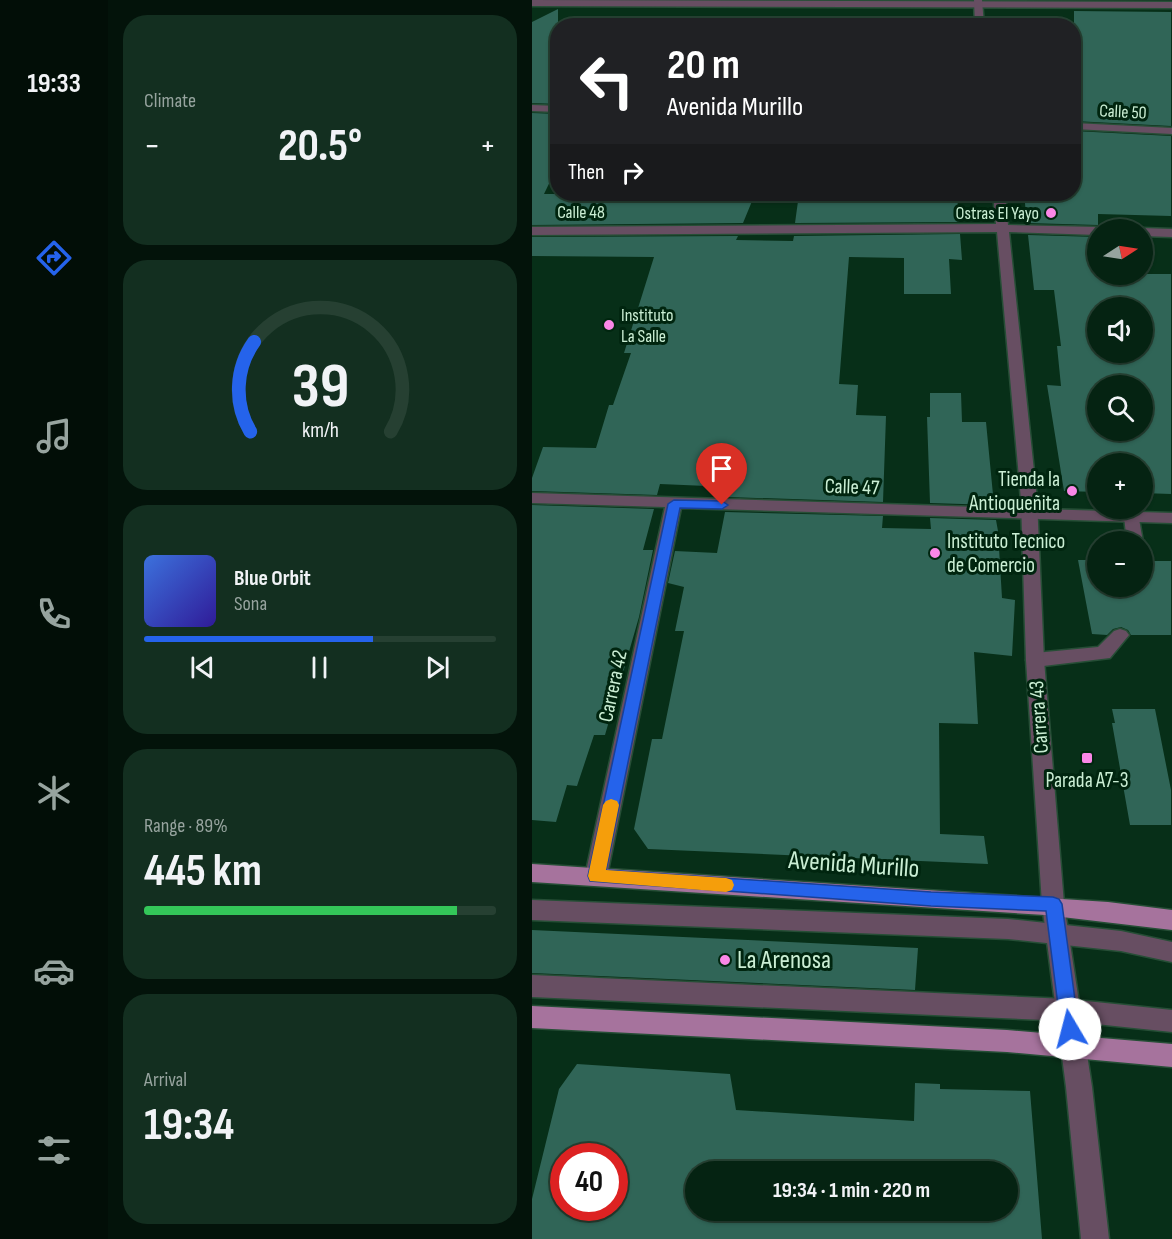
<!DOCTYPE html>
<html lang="en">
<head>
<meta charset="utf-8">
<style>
  body { margin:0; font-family:"Sofia Sans Condensed",sans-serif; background:#132f20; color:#f1f3f6; height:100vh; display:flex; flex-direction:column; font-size:22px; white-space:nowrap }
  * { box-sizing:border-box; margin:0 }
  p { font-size:20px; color:#97a49f }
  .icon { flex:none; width:33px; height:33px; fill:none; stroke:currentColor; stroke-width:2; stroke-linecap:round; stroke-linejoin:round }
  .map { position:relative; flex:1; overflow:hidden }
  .side { display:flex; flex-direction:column; gap:15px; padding:15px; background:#03130a; width:424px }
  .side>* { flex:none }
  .guide { position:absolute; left:18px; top:18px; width:531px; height:183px; border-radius:24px; box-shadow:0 2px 4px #0004,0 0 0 2px #264032; background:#202124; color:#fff; overflow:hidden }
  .needle { width:39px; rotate:78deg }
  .tools { position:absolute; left:555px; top:219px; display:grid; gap:12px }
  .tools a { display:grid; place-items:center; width:66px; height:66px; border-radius:50%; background:#052312; box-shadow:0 2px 4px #0004,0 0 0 2px #264032; font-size:30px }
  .speed { position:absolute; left:18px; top:1143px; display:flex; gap:12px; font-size:30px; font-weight:700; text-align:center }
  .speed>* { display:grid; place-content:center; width:78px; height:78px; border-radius:50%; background:#052312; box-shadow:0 2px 4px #0004,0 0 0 2px #264032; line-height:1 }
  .speed .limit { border:9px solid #d22; background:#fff; color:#111 }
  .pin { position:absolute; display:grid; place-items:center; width:51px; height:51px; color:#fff; margin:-62px -26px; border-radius:50% 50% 50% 0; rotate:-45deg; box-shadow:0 0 6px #0007 }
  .pin .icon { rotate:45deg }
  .me { position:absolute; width:66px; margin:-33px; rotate:352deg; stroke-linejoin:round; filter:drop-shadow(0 0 4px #0008) }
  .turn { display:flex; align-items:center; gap:21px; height:126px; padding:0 18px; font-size:27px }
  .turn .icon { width:78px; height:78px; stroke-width:2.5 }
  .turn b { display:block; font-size:42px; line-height:51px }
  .then { display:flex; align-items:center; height:57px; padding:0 18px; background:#0003; gap:12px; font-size:22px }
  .big { font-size:45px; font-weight:700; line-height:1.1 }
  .side .card { flex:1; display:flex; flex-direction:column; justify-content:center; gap:9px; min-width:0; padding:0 21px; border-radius:24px; background:#132f20 }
  .side .dial { align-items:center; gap:0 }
  .dial svg { height:156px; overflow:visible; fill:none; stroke:#264032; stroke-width:7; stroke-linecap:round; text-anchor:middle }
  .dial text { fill:#f1f3f6; stroke:none }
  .song { display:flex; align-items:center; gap:18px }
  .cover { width:72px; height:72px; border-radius:9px; background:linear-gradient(135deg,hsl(220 70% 55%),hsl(250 70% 35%)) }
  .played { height:6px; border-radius:3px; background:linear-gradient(90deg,#2563eb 65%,#264032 65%) }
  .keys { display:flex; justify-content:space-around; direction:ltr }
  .heat { display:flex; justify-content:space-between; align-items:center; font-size:33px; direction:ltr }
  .charge { height:9px; border-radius:4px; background:linear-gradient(90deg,#34c759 89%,#264032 0) }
  .trip { position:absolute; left:153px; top:1161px; width:333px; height:60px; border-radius:30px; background:#052312; box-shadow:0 2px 4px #0004,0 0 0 2px #264032; font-weight:700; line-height:60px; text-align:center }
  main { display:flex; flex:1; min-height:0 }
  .menu { display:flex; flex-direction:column; width:108px; justify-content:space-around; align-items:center; background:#020e07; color:#97a49f }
  .menu .icon { width:42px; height:42px }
  .menu .selected { color:#2563eb }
  .menu b { font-size:27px; color:#f1f3f6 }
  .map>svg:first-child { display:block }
  .building { fill:#306557; fill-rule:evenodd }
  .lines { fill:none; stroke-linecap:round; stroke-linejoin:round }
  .service-casing { stroke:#264e36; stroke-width:3 }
  .minor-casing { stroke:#264e36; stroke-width:3 }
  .tertiary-casing { stroke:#264e36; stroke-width:3 }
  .primary-casing { stroke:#264e36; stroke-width:3 }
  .service { fill:#674e62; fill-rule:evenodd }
  .minor { fill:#674e62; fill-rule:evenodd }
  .tertiary { fill:#674e62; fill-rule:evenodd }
  .primary { fill:#a6739d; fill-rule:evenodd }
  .route { fill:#2563eb; stroke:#184099; stroke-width:1.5 }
  .slow { fill:#f59e0b }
  .poi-dot { fill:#fa87e7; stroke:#00250f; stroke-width:2 }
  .labels { text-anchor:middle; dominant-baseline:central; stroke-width:6; stroke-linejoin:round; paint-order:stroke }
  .far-street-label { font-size:18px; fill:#caeed4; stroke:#00250f }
  .far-poi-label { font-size:18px; fill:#caeed4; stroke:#00250f; text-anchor:end }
  .poi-label { font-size:21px; fill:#caeed4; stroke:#00250f; text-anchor:end }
  .street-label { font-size:21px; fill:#caeed4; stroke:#00250f }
  .near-street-label { font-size:26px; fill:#caeed4; stroke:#00250f }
  .near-poi-label { font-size:26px; fill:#caeed4; stroke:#00250f; text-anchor:start }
</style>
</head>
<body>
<main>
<nav class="menu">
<b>19:33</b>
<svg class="icon selected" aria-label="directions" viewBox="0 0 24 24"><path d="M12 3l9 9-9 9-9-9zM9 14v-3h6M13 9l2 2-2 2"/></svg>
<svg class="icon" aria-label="music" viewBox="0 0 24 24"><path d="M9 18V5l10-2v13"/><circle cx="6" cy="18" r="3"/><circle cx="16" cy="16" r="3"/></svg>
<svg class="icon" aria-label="phone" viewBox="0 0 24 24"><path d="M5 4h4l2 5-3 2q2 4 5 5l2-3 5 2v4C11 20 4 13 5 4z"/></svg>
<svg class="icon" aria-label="climate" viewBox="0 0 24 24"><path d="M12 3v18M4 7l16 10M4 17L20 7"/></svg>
<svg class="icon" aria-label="car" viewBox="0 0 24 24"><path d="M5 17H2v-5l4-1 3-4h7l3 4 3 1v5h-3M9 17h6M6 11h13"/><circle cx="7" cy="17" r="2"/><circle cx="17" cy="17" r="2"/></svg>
<svg class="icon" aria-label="filters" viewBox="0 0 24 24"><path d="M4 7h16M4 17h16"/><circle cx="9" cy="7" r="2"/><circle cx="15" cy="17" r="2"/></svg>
</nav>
<section class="side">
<div class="card"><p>Climate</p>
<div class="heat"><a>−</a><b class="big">20.5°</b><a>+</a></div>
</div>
<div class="card dial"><svg viewBox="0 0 100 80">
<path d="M14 69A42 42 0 1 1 86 69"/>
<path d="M14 69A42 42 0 0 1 16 23" stroke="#2563eb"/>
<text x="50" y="56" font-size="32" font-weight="700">39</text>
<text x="50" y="72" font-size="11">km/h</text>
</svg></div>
<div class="card">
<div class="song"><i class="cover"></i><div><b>Blue Orbit</b><p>Sona</p></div></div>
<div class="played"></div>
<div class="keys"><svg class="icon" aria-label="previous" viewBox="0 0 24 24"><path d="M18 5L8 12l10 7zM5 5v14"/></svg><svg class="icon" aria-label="pause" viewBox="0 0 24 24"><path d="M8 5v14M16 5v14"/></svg><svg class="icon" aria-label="next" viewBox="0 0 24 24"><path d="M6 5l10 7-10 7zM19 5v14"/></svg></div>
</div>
<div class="card"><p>Range · 89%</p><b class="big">445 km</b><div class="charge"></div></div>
<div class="card"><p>Arrival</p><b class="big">19:34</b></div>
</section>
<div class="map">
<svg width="640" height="1239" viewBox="0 0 640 1239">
  <rect width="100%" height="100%" fill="#072f18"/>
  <path class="building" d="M26,9V104L0,103V22Z
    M542,11L639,12V126L542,121Z
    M0,113L26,114V141L16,149V155H26V165L12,194H223L211,223L0,225Z
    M542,131L639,136V216L566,214V225L495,223L492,194H542Z
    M267,194H425L427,222L263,223Z
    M428,234L430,260L417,259L419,294H372V258L317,257L307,384L326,385L324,415L354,416L351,502L196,497L198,487L128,484L125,495L0,491V478L11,447L64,448L77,405H81L99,353H92L122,257L0,256V237L206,236L204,240L261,241L262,236Z
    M496,235L566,237V274H639V494L610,493V464H566V492L532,491L515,385L529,386L525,346H529L522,290H502ZM566,308H610V352H566ZM566,386H610V430H566Z
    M398,393H429L430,422H454L462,505L398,503L395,417H398Z
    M0,505L122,509L111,550H121L107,617L73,735H62L45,786L35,785L24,822L0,820Z
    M193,512L351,516L350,528L399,529L398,518L464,520L466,531L470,598L483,600L480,656L442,652L446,724L407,723L408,834L452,836L456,864L116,849L102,829L120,739H130L152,631H143L152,587L136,583L143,551L185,553Z
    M546,560H566V586H610V561H639V635H599L596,630L589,627L581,629L575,635L560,634Z
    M580,709H623L639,790V825H598L580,723H583Z
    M0,930L386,948L383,990L0,973Z
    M45,1064L198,1074L204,1110L382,1121L383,1083L408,1084V1089L498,1091L510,1239H0V1199L27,1089ZM32,1156H82V1208H32ZM164,1172H476V1210H164Z"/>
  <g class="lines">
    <g class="service-casing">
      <path id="service" d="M26,143V153H18V149Z
        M600,512L606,513L611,542L610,543V542H595L592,517L594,513Z
        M588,629L594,631L597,635L578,658L503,667L496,665L494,660L496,655L503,653L566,647L582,631Z
        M0,900L476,919L589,931L640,942V962L589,951L476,939L0,920Z
        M0,975L535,999L640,1010V1032L535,1021L0,997Z"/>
    </g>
    <g class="minor-casing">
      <path id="minor" d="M0,0L640,2V8L0,6Z
        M0,493L640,513V523L149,508L75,876L72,882L64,885L56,882L53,876L133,507L0,503Z"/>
    </g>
    <g class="tertiary-casing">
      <path id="tertiary" d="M442,0H450L452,26H443Z
        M0,105L26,106V112L0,111Z
        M542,123L640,128V134L542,129Z
        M461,194H473L476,225L566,227L571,230H566V235L477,232L505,500L512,660L532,904L560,1087L577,1239H549L534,1087L510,904L494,660L489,500L465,232L0,235V227L464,224Z
        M610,228L640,229V237L610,236V230H606Z"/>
    </g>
    <g class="primary-casing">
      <path id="primary" d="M0,864L576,902L640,910V930L513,915L0,882Z
        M0,1006L475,1030L640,1044V1067L475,1052L0,1028Z"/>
    </g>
    <use href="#service" class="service"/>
    <use href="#minor" class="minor"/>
    <use href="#tertiary" class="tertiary"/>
    <use href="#primary" class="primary"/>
  </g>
  <path class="route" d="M142,500L190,501L196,505L190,509L148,508L74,870L399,892L521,897L527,899L530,904L547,1029L544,1035L538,1037L531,1035L529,1029L514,911L399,906L58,881L56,876L136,504Z"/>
  <path class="slow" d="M79,799L85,801L87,805L74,870L194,878L200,880L202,885L200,890L194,892L58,881L56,876L71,805L74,801Z"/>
  <g class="poi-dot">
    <circle cx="519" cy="213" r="6"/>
    <circle cx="77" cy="325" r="6"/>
    <circle cx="540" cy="491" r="6"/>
    <circle cx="403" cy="553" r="6"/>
    <rect x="549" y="752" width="12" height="12" rx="3"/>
    <circle cx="193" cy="960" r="6"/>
  </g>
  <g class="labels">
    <g class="far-street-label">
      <text transform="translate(591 112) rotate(3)">Calle 50</text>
      <text x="49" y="212">Calle 48</text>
    </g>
    <g class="far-poi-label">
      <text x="507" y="213">Ostras El Yayo</text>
      <text x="89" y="315" text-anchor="start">Instituto<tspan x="89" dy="21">La Salle</tspan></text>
    </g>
    <g class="poi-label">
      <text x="528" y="479">Tienda la<tspan x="528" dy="24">Antioqueñita</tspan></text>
      <text x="415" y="541" text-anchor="start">Instituto Tecnico<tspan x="415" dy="24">de Comercio</tspan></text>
      <text x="555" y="780" text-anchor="middle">Parada A7-3</text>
    </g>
    <g class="street-label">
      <text transform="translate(320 487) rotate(2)">Calle 47</text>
      <text transform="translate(81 686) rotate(-78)">Carrera 42</text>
      <text transform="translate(507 717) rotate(-94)">Carrera 43</text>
    </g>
    <g class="near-street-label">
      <text transform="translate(322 865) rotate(4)">Avenida Murillo</text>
    </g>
    <g class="near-poi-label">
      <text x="205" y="960">La Arenosa</text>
    </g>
  </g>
</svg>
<div class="tools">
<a><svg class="needle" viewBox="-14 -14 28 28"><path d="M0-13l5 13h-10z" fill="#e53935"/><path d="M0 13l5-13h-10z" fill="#97a49f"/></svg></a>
<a><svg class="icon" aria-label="sound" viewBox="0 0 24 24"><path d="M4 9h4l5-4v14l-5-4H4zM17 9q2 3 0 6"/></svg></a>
<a><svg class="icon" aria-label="search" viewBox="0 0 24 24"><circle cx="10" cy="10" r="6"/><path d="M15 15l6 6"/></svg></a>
<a>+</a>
<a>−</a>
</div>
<div class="speed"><div class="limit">40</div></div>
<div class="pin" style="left:190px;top:505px;background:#d93025"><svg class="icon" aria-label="arrive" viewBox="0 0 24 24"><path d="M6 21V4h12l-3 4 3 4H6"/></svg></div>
<svg class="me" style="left:538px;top:1029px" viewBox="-20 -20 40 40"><circle r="19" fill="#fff"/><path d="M0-13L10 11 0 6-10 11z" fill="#2563eb"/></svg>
<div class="trip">19:34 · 1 min · 220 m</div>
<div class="guide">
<div class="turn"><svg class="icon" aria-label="left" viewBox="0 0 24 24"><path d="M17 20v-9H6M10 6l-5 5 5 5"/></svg><div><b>20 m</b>Avenida Murillo</div></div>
<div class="then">Then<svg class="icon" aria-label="right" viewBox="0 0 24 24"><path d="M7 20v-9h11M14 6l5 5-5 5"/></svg></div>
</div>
</div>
</main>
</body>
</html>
